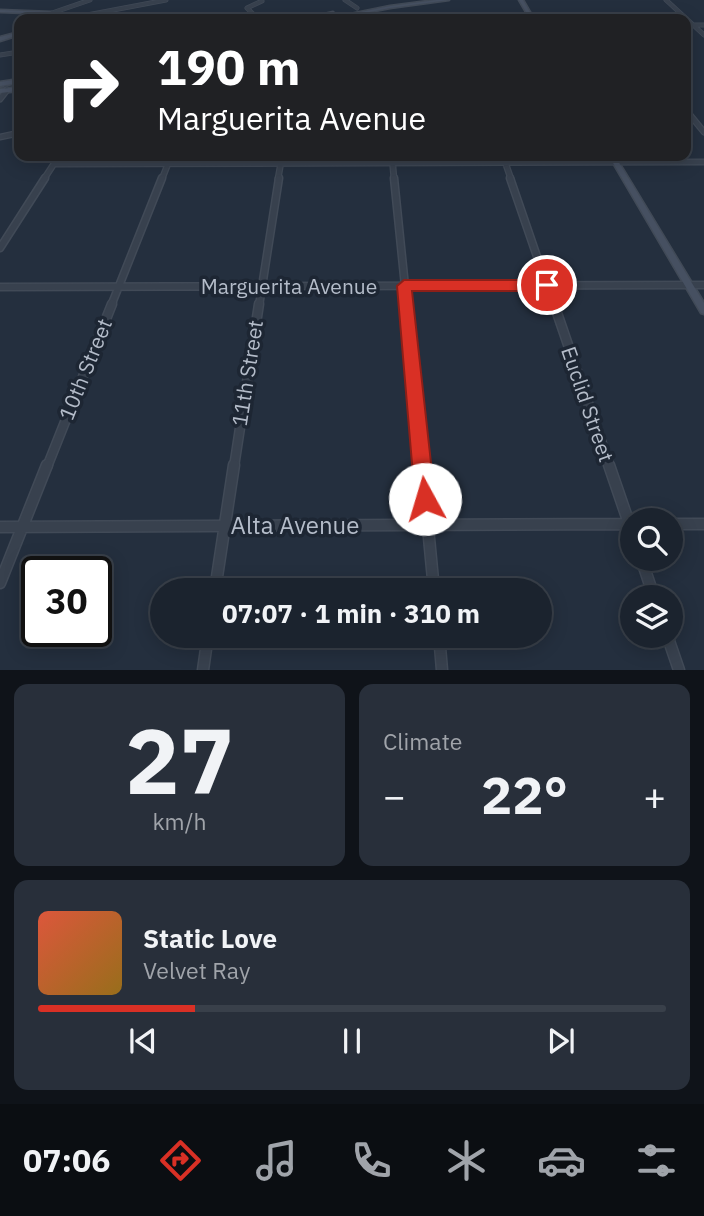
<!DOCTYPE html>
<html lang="en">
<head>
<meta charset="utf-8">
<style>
  body { margin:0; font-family:"IBM Plex Sans",sans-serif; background:#282f3a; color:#f1f3f6; height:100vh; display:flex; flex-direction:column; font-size:26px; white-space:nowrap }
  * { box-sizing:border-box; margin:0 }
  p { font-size:23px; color:#a0a4aa }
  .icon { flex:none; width:38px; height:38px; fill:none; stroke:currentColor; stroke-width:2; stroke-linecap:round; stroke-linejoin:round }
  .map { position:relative; height:670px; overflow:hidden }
  .side { display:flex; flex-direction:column; gap:14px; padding:14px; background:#0f1319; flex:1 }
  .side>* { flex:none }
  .banner { position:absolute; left:14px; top:14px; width:677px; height:147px; border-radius:14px; box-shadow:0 4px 18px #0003,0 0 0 2px #39404a; background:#202124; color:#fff; overflow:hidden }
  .buttons { position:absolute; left:620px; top:508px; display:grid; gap:14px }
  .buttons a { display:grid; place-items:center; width:63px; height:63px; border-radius:50%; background:#1b232e; box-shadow:0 4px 18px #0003,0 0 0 2px #39404a; font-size:35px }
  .speed { position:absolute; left:21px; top:556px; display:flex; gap:14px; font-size:35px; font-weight:700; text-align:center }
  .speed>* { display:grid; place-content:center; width:91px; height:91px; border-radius:50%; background:#1b232e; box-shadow:0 4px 18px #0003,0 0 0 2px #39404a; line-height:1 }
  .speed .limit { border:4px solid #111; border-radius:10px; background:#fff; color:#111 }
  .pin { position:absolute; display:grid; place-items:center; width:60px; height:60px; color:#fff; margin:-30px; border:4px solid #fff; border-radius:50%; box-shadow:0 2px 7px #0007 }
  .me { position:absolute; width:77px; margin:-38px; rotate:354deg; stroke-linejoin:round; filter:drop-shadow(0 0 5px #0008) }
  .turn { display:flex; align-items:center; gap:24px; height:147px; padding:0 28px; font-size:32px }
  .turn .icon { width:91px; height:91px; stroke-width:2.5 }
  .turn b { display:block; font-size:49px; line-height:60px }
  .big { font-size:52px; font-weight:800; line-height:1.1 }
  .side .tile { flex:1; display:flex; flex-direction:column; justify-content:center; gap:10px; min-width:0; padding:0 24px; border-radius:14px; background:#282f3a }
  .side .dial { align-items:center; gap:0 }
  .dial b { font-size:91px; line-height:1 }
  .song { display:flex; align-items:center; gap:21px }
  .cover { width:84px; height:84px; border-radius:10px; background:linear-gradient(135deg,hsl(10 70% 55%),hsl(40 70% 35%)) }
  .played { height:7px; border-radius:4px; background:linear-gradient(90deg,#d93025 25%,#39404a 25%) }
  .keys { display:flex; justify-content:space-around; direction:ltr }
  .heat { display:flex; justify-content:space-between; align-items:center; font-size:38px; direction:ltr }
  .side .tiles { flex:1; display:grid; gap:14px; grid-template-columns:1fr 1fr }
  .tile:last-child { grid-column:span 2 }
  .trip { position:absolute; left:150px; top:578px; width:402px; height:70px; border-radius:35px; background:#1b232e; box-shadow:0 4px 18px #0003,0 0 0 2px #39404a; font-weight:800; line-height:70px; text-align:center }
  .menu { display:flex; height:112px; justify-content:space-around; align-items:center; background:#0b0e12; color:#a0a4aa }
  .menu .icon { width:49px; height:49px }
  .menu .on { color:#d93025 }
  .menu b { font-size:32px; color:#f1f3f6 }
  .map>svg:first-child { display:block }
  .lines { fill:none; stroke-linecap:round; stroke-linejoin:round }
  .street-far4-casing { stroke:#414a57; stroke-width:5 }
  .street-far3-casing { stroke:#414a57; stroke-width:7 }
  .street-far2-casing { stroke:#414a57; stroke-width:9 }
  .street-far1-casing { stroke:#414a57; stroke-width:11 }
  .street-casing { stroke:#414a57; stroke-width:13 }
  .secondary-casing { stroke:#414a57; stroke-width:3 }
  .street-far4 { stroke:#38414e; stroke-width:3.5 }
  .street-far3 { stroke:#38414e; stroke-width:4.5 }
  .street-far2 { stroke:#38414e; stroke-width:6 }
  .street-far1 { stroke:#38414e; stroke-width:8 }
  .street { stroke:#38414e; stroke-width:10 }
  .secondary { fill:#465061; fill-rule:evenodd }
  .route { fill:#d93025; stroke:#8d1f18; stroke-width:2 }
  .labels { text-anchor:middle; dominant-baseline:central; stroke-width:7; stroke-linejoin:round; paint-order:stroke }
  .street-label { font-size:21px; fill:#b4bcc9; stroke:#1d2633 }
  .near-street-label { font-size:24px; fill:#b4bcc9; stroke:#1d2633 }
</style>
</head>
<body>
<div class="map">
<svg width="704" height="670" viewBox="0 0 704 670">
  <rect width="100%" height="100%" fill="#242f3e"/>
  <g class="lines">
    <g class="street-far4-casing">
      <path id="street-far4" d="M345,0L357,8
        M666,0L704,35
        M52,13L90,0
        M66,19L166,0
        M198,19L213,15
        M258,19L247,8L262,1
        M686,25H704
        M0,55L19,52"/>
    </g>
    <g class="street-far3-casing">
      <path id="street-far3" d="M0,99L7,90
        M686,110L704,132
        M0,137L19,133
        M392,156L394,179
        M503,156L511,179
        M54,164L704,162
        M44,179L59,156
        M162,179L171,156
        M278,179L282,156"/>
    </g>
    <g class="street-far2-casing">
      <path id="street-far2" d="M394,178L407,306
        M510,178L554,306
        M0,248L45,178
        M0,287L704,285
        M111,306L162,178
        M259,306L279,178"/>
    </g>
    <g class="street-far1-casing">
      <path id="street-far1" d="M406,304L422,467
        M554,304L610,467
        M47,467L112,304
        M234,467L259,304"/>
    </g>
    <g class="street-casing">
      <path id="street" d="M422,465L434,590
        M609,465L632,532
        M670,524H704
        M0,527L632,524
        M641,558L654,597
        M0,583L47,465
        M215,590L234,465
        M439,635L442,670
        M667,635L679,670
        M203,670L208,635"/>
    </g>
    <g class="secondary-casing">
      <path id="secondary" d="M436,0H449L390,8L334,19H326L390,6Z
        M519,0H523L534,19H530Z
        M0,10L52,12L67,19H62L51,14L0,12Z
        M333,12L335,14L310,19H303Z
        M19,32V35L0,41V37Z
        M19,79V83L0,86V82Z
        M19,87V91L0,93V89Z
        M609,156H615L704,303V314L701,313Z"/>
    </g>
    <use href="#street-far4" class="street-far4"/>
    <use href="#street-far3" class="street-far3"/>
    <use href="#street-far2" class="street-far2"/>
    <use href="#street-far1" class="street-far1"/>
    <use href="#street" class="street"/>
    <use href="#secondary" class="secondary"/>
  </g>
  <path class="route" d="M404,280H547L554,285L547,291H412L435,499L432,506L425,509L418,506L415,499L397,286Z"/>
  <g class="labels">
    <g class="street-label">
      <text x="289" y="286">Marguerita Avenue</text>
      <text transform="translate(85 369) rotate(-68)">10th Street</text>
      <text transform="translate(247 373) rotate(-81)">11th Street</text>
      <text transform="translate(588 404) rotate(71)">Euclid Street</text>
    </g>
    <g class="near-street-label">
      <text x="295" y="525">Alta Avenue</text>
    </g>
  </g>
</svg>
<div class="buttons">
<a><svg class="icon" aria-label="search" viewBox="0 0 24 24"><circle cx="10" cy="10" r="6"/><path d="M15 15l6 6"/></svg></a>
<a><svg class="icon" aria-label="layers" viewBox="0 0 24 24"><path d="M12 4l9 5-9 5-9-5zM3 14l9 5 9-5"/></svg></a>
</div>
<div class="speed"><div class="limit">30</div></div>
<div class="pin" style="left:547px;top:285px;background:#d93025"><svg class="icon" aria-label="arrive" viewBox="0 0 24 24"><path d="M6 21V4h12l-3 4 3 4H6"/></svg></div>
<svg class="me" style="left:425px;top:499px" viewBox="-20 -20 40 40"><circle r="19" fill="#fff"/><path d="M0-13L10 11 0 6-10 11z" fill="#d93025"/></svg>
<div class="trip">07:07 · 1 min · 310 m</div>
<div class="banner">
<div class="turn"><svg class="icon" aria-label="right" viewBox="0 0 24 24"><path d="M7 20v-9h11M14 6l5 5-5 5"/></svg><div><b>190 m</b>Marguerita Avenue</div></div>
</div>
</div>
<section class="side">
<div class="tiles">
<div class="tile dial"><b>27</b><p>km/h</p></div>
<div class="tile"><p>Climate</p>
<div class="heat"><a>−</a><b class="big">22°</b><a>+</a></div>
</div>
<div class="tile">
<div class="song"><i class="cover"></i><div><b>Static Love</b><p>Velvet Ray</p></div></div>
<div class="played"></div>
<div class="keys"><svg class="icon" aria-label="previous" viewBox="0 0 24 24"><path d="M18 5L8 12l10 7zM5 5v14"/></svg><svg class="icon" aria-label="pause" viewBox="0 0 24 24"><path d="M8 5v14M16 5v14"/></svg><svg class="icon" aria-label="next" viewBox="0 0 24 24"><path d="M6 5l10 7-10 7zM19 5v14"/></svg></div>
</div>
</div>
</section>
<nav class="menu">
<b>07:06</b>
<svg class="icon on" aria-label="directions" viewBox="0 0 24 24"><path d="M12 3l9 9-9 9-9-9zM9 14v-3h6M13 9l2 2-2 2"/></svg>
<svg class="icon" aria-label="music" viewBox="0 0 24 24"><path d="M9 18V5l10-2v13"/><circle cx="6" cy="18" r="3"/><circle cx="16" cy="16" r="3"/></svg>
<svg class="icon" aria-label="phone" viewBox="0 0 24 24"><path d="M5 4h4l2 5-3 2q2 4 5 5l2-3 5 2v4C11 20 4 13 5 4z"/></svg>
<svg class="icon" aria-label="climate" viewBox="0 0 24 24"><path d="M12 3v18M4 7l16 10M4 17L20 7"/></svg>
<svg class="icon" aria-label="car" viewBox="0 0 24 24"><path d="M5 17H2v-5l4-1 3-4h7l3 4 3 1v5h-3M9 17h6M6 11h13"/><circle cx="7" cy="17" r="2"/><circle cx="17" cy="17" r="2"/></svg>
<svg class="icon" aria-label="filters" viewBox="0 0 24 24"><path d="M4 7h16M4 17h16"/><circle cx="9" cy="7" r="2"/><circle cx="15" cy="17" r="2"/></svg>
</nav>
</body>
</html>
